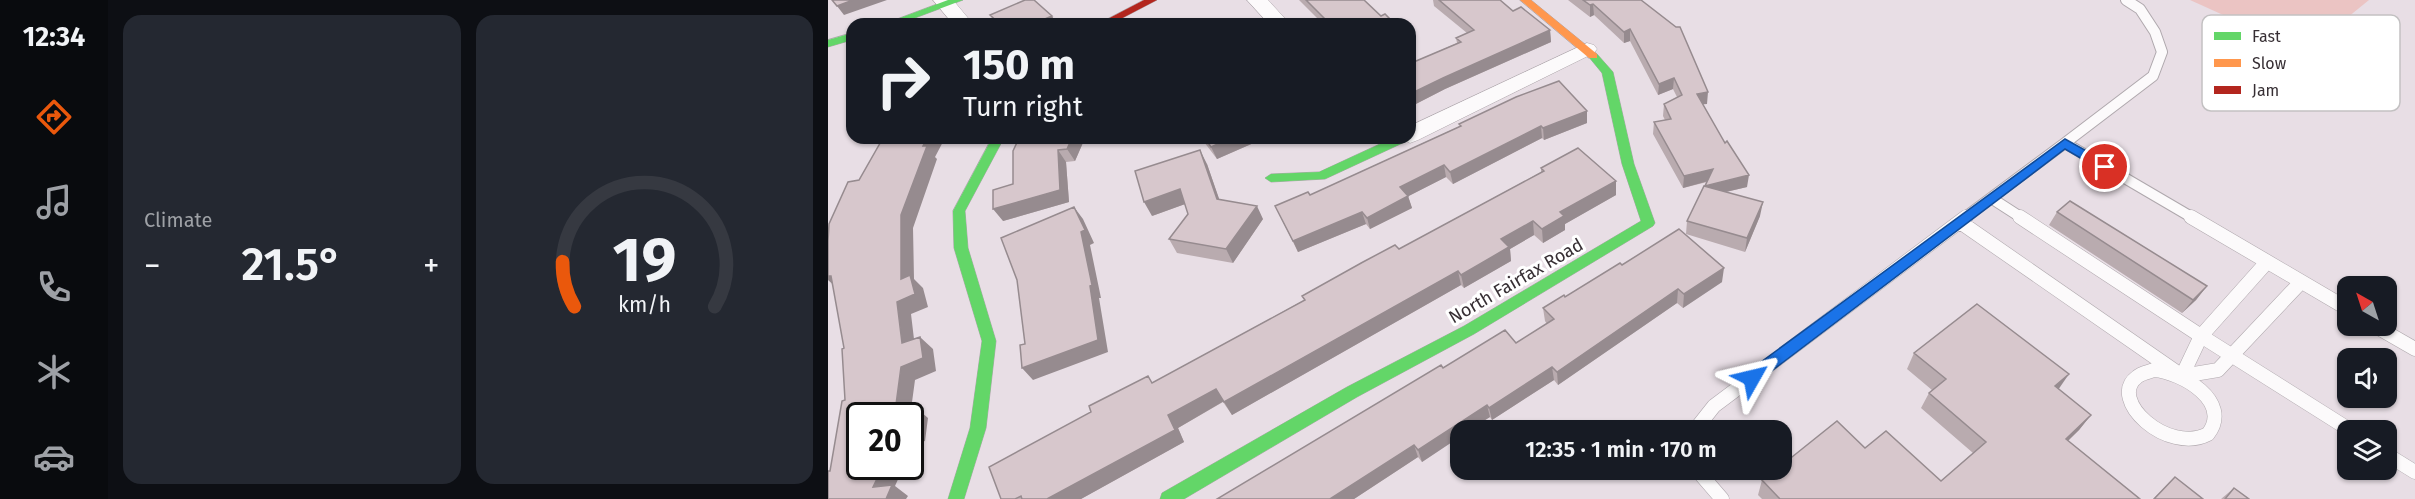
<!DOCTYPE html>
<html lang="en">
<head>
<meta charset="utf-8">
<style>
  body { margin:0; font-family:"Fira Sans",sans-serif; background:#242831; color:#f1f3f6; height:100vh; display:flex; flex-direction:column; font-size:22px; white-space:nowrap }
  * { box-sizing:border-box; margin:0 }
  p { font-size:20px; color:#9ea1a6 }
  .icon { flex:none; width:33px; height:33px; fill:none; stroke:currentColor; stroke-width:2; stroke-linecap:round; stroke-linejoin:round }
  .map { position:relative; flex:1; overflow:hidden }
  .side { display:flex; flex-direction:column; gap:15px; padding:15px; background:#0d0f14; width:720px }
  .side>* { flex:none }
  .hud { position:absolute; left:18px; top:18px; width:570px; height:126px; border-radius:18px; box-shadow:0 2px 4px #0004; background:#171b24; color:#f1f3f6; overflow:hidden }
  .needle { width:39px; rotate:321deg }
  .fabs { position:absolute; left:1509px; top:276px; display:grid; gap:12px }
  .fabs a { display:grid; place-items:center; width:60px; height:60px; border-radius:12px; background:#171b24; box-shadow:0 2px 4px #0004; font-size:30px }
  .speed { position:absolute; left:18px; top:402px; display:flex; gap:12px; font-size:30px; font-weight:700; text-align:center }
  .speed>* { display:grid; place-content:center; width:78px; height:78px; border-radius:50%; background:#171b24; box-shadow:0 2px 4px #0004; line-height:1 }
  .speed .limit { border:3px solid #111; border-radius:9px; background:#fff; color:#111 }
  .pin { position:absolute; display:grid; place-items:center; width:51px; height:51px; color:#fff; margin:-26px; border:3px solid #fff; border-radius:50%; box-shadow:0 2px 6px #0007 }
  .me { position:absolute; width:66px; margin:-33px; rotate:53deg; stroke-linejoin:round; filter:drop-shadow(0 0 4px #0008) }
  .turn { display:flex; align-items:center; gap:21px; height:126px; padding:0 18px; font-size:27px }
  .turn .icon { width:78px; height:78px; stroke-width:2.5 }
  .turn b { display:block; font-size:42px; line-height:51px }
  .big { font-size:45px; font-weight:600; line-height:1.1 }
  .side .tile { flex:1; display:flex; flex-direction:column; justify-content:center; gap:9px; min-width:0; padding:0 21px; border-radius:18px; background:#242831 }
  .side .dial { align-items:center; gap:0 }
  .dial svg { height:156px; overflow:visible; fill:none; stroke:#363941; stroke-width:7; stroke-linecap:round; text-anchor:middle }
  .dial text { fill:#f1f3f6; stroke:none }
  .heat { display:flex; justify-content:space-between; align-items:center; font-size:33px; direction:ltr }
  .side .tiles { flex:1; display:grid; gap:15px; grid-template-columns:repeat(2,1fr) }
  .trip { position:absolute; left:622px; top:420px; width:342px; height:60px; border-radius:18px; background:#171b24; box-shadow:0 2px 4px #0004; font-weight:600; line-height:60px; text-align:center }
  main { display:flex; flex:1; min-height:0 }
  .menu { display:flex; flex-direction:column; width:108px; justify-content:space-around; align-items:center; background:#090b0e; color:#9ea1a6 }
  .menu .icon { width:42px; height:42px }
  .menu .on { color:#ea580c }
  .menu b { font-size:27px; color:#f1f3f6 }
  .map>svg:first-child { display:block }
  .green { fill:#ebc4c3 }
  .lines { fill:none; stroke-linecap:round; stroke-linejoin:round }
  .lane-far1-casing { stroke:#afa8ad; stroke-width:12 }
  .lane-casing { stroke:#afa8ad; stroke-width:15 }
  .street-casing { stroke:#afa8ad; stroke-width:1 }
  .fast-casing { stroke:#afa8ad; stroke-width:1 }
  .slow-casing { stroke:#afa8ad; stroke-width:1 }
  .jam-casing { stroke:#afa8ad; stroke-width:1 }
  .lane-far1 { stroke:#fcfafb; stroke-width:10 }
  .lane { stroke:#fcfafb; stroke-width:14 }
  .street { fill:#fcfafb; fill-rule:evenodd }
  .fast { fill:#63d668; fill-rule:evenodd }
  .slow { fill:#ff974d; fill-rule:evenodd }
  .jam { fill:#b3261e; fill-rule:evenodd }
  .wall { fill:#b9abaf }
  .shaded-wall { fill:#968b8f }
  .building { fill:#d7c7cc; stroke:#968b8f; stroke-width:1.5 }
  .route { fill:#1a73e8; stroke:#114b97; stroke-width:1.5 }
  .labels { text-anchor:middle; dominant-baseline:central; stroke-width:6; stroke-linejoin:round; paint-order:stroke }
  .street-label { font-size:18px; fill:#372f34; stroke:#fff }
  .key { fill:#fff; stroke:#c3c1c2; stroke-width:1.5 }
  .key-label { font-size:16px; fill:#372f34 }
</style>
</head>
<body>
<main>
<nav class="menu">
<b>12:34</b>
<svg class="icon on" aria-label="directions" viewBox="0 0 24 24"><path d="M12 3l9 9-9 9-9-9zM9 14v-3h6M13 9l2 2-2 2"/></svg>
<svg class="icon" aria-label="music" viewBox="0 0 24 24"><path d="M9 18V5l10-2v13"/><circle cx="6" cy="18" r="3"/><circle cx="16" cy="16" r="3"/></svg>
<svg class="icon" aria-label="phone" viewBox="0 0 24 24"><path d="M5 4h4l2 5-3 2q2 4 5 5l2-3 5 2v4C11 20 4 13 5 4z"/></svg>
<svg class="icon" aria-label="climate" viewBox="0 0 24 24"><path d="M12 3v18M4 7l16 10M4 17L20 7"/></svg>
<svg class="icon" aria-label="car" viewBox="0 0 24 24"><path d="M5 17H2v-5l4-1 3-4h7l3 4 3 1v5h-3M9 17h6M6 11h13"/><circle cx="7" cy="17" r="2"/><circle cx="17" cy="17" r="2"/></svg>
</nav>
<section class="side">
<div class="tiles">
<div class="tile"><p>Climate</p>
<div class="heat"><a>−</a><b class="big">21.5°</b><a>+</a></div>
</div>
<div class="tile dial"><svg viewBox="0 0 100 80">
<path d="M14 69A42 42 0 1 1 86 69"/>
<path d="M14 69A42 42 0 0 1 8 46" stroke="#ea580c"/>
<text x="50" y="56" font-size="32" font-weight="700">19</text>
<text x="50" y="72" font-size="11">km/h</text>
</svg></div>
</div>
</section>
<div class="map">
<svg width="1587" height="499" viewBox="0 0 1587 499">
  <rect width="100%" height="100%" fill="#e8dee5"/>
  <path class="green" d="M1362,0H1541L1477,52Z"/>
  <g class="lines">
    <g class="lane-far1-casing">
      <path id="lane-far1" d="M1298,0L1312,9L1327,32L1334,52L1325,76L1237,143L1365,218
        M1163,198L1194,218
        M1136,218L1237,143"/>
    </g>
    <g class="lane-casing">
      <path id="lane" d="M1192,217L1373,336L1439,262
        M1363,217L1520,309
        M1132,222L1354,376L1390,370L1473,282
        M1547,326L1587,349
        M1326,370C1353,372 1405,401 1380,434C1339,455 1279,399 1309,377C1313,373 1321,372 1326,370Z
        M1354,376L1373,336L1522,430
        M867,430L886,406L1138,217
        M1558,454L1587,472
        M869,470L894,499"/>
    </g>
    <g class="street-casing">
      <path id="street" d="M105,0H125L145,24H125Z
        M419,0H440L462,24H441Z
        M759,43L766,45L769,49L766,53L590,140L582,143L573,138H582V126Z"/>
    </g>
    <g class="fast-casing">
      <path id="fast" d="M120,0H135L71,24H56Z
        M24,33V40L0,47V40Z
        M765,53L769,54L785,72L806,164L827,223L825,226L646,334L529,397L356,499H332L334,493L519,387L636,326L813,221L794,164L774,73L760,56Z
        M164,138H176L137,211L140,248L168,341L158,428L136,499H120L142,428L154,341L126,248L125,211Z
        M565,138H581L579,141L497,179L443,182L437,178L443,174L491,172Z"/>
    </g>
    <g class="slow-casing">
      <path id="slow" d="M692,0H703L769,54V58H761Z"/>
    </g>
    <g class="jam-casing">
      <path id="jam" d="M316,0H329L283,24H270Z"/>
    </g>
    <use href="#lane-far1" class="lane-far1"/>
    <use href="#lane" class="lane"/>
    <use href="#street" class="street"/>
    <use href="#fast" class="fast"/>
    <use href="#slow" class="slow"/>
    <use href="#jam" class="jam"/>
  </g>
  <path class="wall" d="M471,0H536L553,16L567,24H495Z
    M605,0H672L685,11L722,30L723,42L617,89L582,107V61H588L629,43L628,38L639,33L606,6Z
    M740,0H813L879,104H875L919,187L898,192L932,216L917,252L858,234L859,221L879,182L855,188L825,134L826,122L837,120L835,116L836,104L849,97L845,89L830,95L802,41L796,43L766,15L762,17Z
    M162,15L229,24H168Z
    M759,111V123L716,140L714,138L625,184L618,177L580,196L584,208L542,229L538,224L470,252L447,206L482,195L632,126L631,124Z
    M191,138H257L247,161L238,162L241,202L175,221L185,184Z
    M373,138H437L389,159Z
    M379,164L391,199L435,219L405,263L349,253L341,239L360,214L357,204L324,216Z
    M713,168L788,181V195L737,224V230L715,243L706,235L682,249L683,261L636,288L633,285L404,415L395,402L350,428L356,442L253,499H173L326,382L476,300L474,296L571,249L713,172Z
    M1229,212L1379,286L1368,300L1354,313L1221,225Z
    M794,265L894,282L855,308L849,303L730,385L726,380L664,420L662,417L633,430V436L594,462L590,457L526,499H389L615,368L688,343L719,324L717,321L715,308L737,297Z
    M1086,353L1230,389L1263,415L1251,430L1240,441L1312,499H934L930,495L934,480L1037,448L1113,481L1145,453L1093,408L1101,393L1104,390L1079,369Z
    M1347,477L1375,499H1325Z
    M1406,488L1421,499H1393Z"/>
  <path class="shaded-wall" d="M25,0H59L16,15L9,6Z
    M765,4L766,15L762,17V5Z
    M224,16L229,24H205Z
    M802,29V41L796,43V32Z
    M722,30L723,42L617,89L582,107V94L615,78Z
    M846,78L845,89L830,95L831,84Z
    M880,92L879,104L868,105L869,94Z
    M759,111V123L716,140L715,128Z
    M713,126L714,138L625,184L622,172Z
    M99,138H117L107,157L109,159L85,228L86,279L95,288L100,307L83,314L88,356L74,343L69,302L73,279V215L95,146Z
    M244,138H257L247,161L239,149Z
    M403,138H437L389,159L383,147Z
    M230,150L238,162L241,202L175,221L165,209Z
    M372,150L379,164L396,213L389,199Z
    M616,165L618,177L575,199L572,187Z
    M885,169L884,180L855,188L856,176Z
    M921,175L919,187L876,197L877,186Z
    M788,181V195L737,224V230L715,243L714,229L732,212Z
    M352,189L360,203L324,216L316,202Z
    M580,196L584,208L542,229L539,218Z
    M935,202L932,216L917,252L919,238Z
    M429,206L435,219L405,263L398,249Z
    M246,207L255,219L266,243L262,245L273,298H271L280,352L205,380L194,368Z
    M534,212L538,224L470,252L465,241Z
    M705,221L706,235L682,249L683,261L636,288L633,275L673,239Z
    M896,268L894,282L855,308L856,294Z
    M630,271L633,285L404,415L396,402Z
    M0,276H3L11,290L0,280Z
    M1379,286L1368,300L1354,313L1365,300Z
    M850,289L849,303L730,385L729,372Z
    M92,337L105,349L108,371L87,380L82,417L67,412L73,367Z
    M724,367L726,380L664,420L661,408Z
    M1241,374L1230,390L1227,386Z
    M388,389L396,401L350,428L356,442L253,499H219L340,415Z
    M659,405L662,417L642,430H633V436L594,462L590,450Z
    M86,406L100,418L97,441L85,445L82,451V429Z
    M1263,415L1251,430L1226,454L1238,439Z
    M586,445L590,457L526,499H502Z
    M55,466H76L67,486L80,496L78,499H58L45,487Z"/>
  <path class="building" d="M4,0H25L9,6Z
    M197,0H206L224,16L205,24H193L191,22L188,24H172L162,15Z
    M478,0H536L553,16L557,14L567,24H502Z
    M611,0H672L685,11L693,7L722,30L615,78L582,94V61L586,59L588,61L633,42L628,38L646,30Z
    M755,0H813L848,27H852L880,92L869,94L897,143L899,141L921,175L877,186L885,169L856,176L826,122L843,119L836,104L854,95L846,78L831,84L802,29L796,32L765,4L762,5Z
    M731,81L759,111L715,128L713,126L622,172L616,165L572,187L580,196L539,218L534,212L465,241L447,206L480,192L482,195L633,126L631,124L688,97Z
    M55,138H99L95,146H99L73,215V279L82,275L87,294L69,302L74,343L92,337L95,358L73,367L67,412L86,406L83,429L82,416H32V466H55L45,487L64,485L58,499H0V471H2L14,401L17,400L14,349L16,348L3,276H0V241L1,224L20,182L31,180Z
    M191,138H244L239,149L230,150L232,190L165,209V190L185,184V151Z
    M377,138H403L383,147Z
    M750,148L788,181L732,212L736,216L714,229L705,221L673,239L681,247L633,275L630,271L396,402L388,389L340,415L347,430L219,499H194L193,496L187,499H173L161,467L263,412L261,406L320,376L324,383L477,300L474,296L535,262L567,245L571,249L716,171L713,168Z
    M372,150L389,199L429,206L398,249L341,239L360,214L352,189L316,202L307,171Z
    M876,186L935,202L919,238L859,221Z
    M1242,201L1379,286L1365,300L1229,212Z
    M246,207L257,230L253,232L264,285L262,286L270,340L194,368L192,345L197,344L189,280L173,238Z
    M851,229L896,268L856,294L850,289L729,372L724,367L661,408L659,405L590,450L586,445L502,499H389L613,365L615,368L677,330L688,343L726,319L715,308L736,295L737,297L792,263L794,265Z
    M1149,304L1241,374L1227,386L1263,415L1238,439L1312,499H952L934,480L948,470H954V465L1009,421L1037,448L1058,431L1113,481L1158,442L1101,393L1118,379L1086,353Z
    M1347,477L1375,499H1326Z
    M1406,488L1421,499H1397Z"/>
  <path class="route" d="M1237,139L1282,164L1284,167L1282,170H1273L1237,149L929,382L924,384L918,382L916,378L918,373Z"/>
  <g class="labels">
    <g class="street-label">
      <text transform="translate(688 281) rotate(-30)">North Fairfax Road</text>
    </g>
  </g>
  <rect x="1374" y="15" width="198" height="96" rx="9" class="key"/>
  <rect x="1386" y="32" width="27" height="8" fill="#63d668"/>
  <rect x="1386" y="59" width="27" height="8" fill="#ff974d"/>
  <rect x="1386" y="86" width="27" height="8" fill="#b3261e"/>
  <g class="key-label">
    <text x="1424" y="42">Fast</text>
    <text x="1424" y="69">Slow</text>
    <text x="1424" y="96">Jam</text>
  </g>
</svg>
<div class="fabs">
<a><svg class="needle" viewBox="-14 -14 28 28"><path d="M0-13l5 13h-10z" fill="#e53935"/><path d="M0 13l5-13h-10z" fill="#9ea1a6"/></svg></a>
<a><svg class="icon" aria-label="sound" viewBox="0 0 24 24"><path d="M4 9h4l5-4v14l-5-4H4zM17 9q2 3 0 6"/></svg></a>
<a><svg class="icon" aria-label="layers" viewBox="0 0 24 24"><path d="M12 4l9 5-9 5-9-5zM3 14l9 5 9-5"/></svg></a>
</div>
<div class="speed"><div class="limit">20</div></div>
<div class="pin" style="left:1277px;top:167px;background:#d93025"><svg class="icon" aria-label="arrive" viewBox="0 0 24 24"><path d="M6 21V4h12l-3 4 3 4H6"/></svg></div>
<svg class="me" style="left:924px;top:378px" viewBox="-20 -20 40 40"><path d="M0-17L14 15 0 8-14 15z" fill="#1a73e8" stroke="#fff" stroke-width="4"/></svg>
<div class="trip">12:35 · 1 min · 170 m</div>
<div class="hud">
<div class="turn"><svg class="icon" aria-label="right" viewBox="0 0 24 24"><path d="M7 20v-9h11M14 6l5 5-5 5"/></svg><div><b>150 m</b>Turn right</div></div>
</div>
</div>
</main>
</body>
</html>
